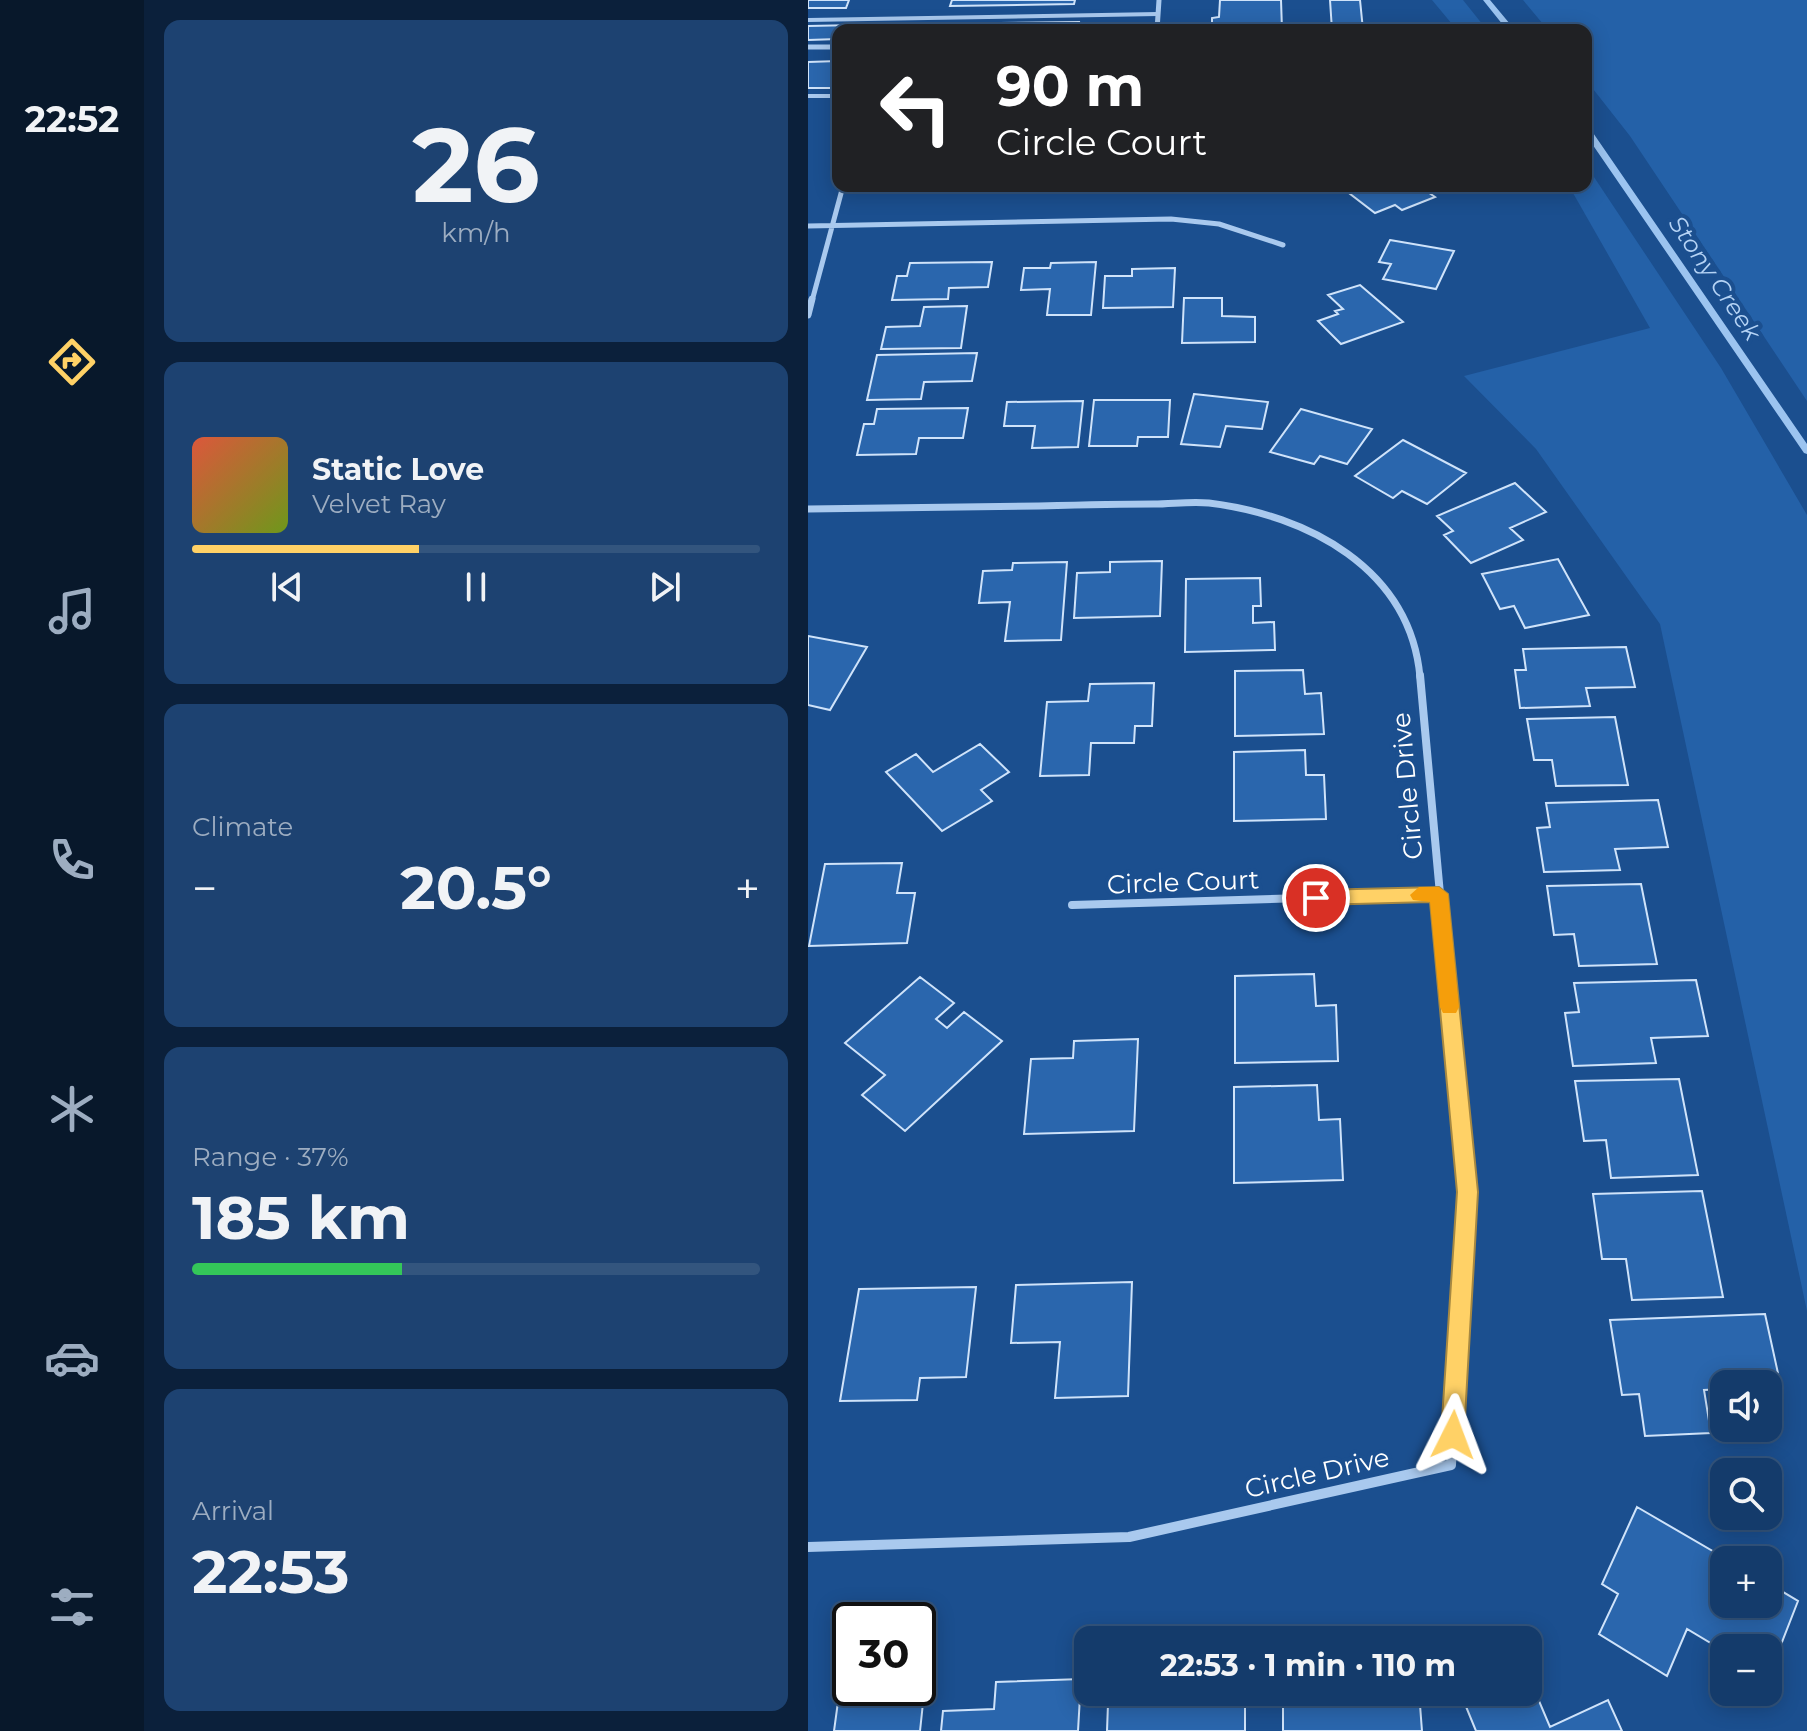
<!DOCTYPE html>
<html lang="en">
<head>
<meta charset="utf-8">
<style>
  body { margin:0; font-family:Montserrat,sans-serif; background:#1d4271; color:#f1f3f6; height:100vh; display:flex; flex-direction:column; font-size:30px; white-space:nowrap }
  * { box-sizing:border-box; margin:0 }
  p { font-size:26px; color:#9dadc1 }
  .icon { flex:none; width:44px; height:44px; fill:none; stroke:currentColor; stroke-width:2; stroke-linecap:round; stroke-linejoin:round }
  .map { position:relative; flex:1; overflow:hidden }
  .drawer { display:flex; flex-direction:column; gap:20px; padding:20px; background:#0b203b; width:664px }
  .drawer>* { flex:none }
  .hud { position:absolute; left:24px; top:24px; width:760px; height:168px; border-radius:16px; box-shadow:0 4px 20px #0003,0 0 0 2px #33557e; background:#202124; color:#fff; overflow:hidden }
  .buttons { position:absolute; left:902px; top:1370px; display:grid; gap:16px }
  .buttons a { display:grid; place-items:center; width:72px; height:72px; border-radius:16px; background:#143b6b; box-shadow:0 4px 20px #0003,0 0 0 2px #33557e; font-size:40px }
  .speed { position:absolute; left:24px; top:1602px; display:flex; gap:16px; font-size:40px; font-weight:700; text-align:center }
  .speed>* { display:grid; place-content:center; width:104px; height:104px; border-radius:50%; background:#143b6b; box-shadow:0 4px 20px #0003,0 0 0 2px #33557e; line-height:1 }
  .speed .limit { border:4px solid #111; border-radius:12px; background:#fff; color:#111 }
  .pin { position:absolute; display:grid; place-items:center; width:68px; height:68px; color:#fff; margin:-34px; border:4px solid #fff; border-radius:50%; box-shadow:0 2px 8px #0007 }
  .me { position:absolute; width:88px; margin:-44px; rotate:3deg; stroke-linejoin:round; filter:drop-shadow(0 0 6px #0008) }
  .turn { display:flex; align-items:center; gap:28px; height:168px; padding:0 32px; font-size:36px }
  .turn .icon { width:104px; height:104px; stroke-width:2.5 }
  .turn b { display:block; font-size:56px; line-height:68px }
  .big { font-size:60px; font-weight:700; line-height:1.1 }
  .drawer .card { flex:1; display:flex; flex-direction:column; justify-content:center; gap:12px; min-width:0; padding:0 28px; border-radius:16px; background:#1d4271 }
  .drawer .dial { align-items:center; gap:0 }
  .dial b { font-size:104px; line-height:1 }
  .song { display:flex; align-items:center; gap:24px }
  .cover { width:96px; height:96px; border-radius:12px; background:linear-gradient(135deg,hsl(10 70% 55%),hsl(80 70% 35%)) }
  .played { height:8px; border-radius:4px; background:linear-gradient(90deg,#ffd166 40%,#33557e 40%) }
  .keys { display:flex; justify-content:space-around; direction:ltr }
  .heat { display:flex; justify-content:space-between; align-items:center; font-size:44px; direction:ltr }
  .charge { height:12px; border-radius:6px; background:linear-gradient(90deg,#34c759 37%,#33557e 0) }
  .trip { position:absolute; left:266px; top:1626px; width:468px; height:80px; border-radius:16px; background:#143b6b; box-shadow:0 4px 20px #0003,0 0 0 2px #33557e; font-weight:700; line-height:80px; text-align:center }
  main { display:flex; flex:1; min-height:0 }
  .menu { display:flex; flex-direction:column; width:144px; justify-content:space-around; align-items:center; background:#08182b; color:#9dadc1 }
  .menu .icon { width:56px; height:56px }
  .menu .selected { color:#ffd166 }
  .menu b { font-size:36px; color:#f1f3f6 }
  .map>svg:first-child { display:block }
  .green { fill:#2461a8 }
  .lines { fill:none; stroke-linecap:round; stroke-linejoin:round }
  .stream { fill:#9cc4f0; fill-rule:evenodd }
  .building { fill:#2a66ad; stroke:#cfe3fa; stroke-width:2 }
  .lane { stroke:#a9c9ee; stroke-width:4 }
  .street-far3 { stroke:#a9c9ee; stroke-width:5 }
  .street-far2 { stroke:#a9c9ee; stroke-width:7 }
  .street-far1 { stroke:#a9c9ee; stroke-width:8 }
  .street { stroke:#a9c9ee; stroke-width:10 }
  .route { fill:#ffd166; stroke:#a68842; stroke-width:2 }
  .slow { fill:#f59e0b }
  .labels { text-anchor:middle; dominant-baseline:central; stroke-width:8; stroke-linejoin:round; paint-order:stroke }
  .far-water-label { font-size:24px; font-style:italic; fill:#b5d3f5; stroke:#1b4f8f }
  .street-label { font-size:26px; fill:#fff; stroke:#1b4f8f }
</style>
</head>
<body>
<main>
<nav class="menu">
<b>22:52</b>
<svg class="icon selected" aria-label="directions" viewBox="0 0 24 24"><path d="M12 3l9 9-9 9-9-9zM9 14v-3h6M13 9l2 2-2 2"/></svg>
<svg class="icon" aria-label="music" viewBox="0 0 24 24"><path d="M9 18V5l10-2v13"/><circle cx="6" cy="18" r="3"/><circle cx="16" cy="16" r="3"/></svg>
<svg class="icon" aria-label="phone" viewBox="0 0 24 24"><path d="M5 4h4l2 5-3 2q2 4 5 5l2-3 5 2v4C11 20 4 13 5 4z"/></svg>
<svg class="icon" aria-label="climate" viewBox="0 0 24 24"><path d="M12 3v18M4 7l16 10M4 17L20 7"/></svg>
<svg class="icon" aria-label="car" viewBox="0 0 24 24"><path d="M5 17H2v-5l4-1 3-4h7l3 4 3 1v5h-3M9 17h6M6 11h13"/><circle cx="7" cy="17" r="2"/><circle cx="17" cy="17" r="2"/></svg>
<svg class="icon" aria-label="filters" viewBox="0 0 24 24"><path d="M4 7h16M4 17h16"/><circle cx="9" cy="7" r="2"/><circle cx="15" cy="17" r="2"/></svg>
</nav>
<section class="drawer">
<div class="card dial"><b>26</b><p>km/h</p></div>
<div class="card">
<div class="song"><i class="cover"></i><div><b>Static Love</b><p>Velvet Ray</p></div></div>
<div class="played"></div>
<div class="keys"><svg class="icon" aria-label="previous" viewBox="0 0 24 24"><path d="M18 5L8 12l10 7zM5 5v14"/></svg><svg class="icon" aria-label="pause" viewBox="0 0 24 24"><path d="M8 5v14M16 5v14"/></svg><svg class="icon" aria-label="next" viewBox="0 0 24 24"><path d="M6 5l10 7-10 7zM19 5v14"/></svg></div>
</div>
<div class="card"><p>Climate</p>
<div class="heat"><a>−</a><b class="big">20.5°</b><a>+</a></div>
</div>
<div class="card"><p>Range · 37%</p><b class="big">185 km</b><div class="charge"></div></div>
<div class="card"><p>Arrival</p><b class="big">22:53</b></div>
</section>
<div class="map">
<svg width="999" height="1731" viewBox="0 0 999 1731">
  <rect width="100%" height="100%" fill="#1b4f8f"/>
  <path class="green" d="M624,0H655L679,30H649Z
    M715,0H999V401L822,136L778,80V30H740Z
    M778,165L913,368L999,515V1311L852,624L728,449L656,376L842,328L761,186H778Z"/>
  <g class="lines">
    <path class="stream" d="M675,0H682L707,30H699Z
      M778,127H781L999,444V454L996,453L778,135Z"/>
  </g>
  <path class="building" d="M0,0H41L38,8H0Z
    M144,0H267L266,4L142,6Z
    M412,0H473L474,30H411V26H404V18L411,17Z
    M522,0H552L555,30H524Z
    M271,22L270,30H121L123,24Z
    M48,25L46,30H30V39L0,40V26Z
    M30,61V88H0V62Z
    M547,186H611L627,197L594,210L587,205L567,213L537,190Z
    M582,240L646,251L628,289L575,279L583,264L571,262Z
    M184,262L180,287L141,288L140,299L84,300L89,276H99L102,263Z
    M288,262L283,315H239L242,289L213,290L216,268H242L243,263Z
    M367,268L365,307L295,308L297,276H324V269Z
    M552,285L595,322L533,344L510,321L530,314L527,311L535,309L520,295Z
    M376,298H414V316L447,317V342L374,343Z
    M159,306L153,348L73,349L78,327L112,326L116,307Z
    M169,353L164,381L116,382L113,399L59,400L69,355Z
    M386,394L460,402L454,429L418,426L412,447L373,444Z
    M286,400H362L360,437H330L329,446H281Z
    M275,401L270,447L224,448L227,426H196L199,402Z
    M160,408L155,438H111L108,454L49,455L56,424H66L69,409Z
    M493,409L564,429L539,464L512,456L506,464L462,452Z
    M595,440L658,473L619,504L594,491L585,498L547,476Z
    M707,483L738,512L702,528L715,540L663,563L636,535L645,531L629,516Z
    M750,559L781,615L717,628L706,606L692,609L674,574Z
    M354,561L352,616L266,618L269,573L302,572V562Z
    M259,562L253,640L197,641L202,602L171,603L175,571L204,570L205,563Z
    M452,578L453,606H445V623L466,622L467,650L377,652L378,579Z
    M0,636L59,647L22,710L0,705Z
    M818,647L827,687L778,688L782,706L712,708L707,670H718L715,649Z
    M495,670L497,694L513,693L516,734L427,736V671Z
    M346,683L344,726H327L326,743H283L281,775L232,776L239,702L280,701L282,684Z
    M807,717L820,785L748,786L744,760H726L719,719Z
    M172,744L201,772L173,790L184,801L134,831L78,772L108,754L125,772Z
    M497,750L498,775H516L518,819L426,821V752Z
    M850,800L860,847L807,849L812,870L736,872L729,828L742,827L738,803Z
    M94,863L89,893H107L99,943L1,946L17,864Z
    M833,884L849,964L771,966L766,934L746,935L739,886Z
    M506,974L508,1006L528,1005L530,1061L427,1063V976Z
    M112,977L146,1003L128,1019L139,1028L156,1012L194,1041L97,1131L54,1095L77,1075L37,1043Z
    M888,980L900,1036L843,1038L848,1063L765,1066L757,1013L771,1012L766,983Z
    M330,1039L326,1131L216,1134L223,1059L265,1058L266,1041Z
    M871,1079L890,1175L803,1178L798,1140L776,1141L767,1081Z
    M509,1085L511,1120L532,1119L535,1180L426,1183V1087Z
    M894,1191L915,1297L824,1300L818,1259H794L785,1194Z
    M324,1282L320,1396L247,1398L252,1342L203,1343L208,1285Z
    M168,1287L158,1377L112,1378L109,1400L32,1401L51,1289Z
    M957,1314L973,1387L960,1388V1384H916V1389L896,1390L903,1433L837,1436L831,1394L814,1395L802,1320Z
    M829,1507L920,1560H916V1604H960V1583L990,1601L960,1678V1648H916V1651L879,1629L859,1676L791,1634L810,1594L794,1584Z
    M720,1675L742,1727L800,1700L814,1731H668L652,1692H720Z
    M273,1679L270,1731H133L135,1711L186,1709L188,1682Z
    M110,1684H117L112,1731H26L32,1687L110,1688Z
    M352,1692H437V1731H299L300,1704L352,1702Z
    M526,1692H611L614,1731H475V1704L526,1702Z"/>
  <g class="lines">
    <path class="lane" d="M0,20L350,14
      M0,96H30"/>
    <path class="street-far3" d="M349,30L351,0
      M0,47H30
      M0,226L363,219L411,224L475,245
      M4,301L35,186"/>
    <path class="street-far2" d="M0,315L4,299
      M0,509C77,508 154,507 231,506C269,505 308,504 346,504C364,504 383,501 401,503C499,515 602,568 612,677"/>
    <path class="street-far1" d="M612,675L655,1146
      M264,905L631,894"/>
    <path class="street" d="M0,1547L321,1537L643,1465L659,1192L655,1144"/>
  </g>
  <path class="route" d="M631,887L640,894L670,1192L656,1435L653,1443L645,1447L637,1443L633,1435L649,1192L622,902L508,905L499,898L508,890Z"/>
  <path class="slow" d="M611,887H631L640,894L651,1007L648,1013H635L632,1007L622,902L605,900L602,895Z"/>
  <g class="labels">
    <g class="far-water-label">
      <text transform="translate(907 278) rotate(56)">Stony Creek</text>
    </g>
    <g class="street-label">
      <text transform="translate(599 786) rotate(-95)">Circle Drive</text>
      <text transform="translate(375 882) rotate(-2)">Circle Court</text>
      <text transform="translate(509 1473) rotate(-13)">Circle Drive</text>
    </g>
  </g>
</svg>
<div class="buttons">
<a><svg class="icon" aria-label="sound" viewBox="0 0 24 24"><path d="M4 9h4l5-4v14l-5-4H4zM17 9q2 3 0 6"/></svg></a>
<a><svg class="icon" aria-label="search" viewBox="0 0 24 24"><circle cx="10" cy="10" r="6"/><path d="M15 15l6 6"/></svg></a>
<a>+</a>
<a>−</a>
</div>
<div class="speed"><div class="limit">30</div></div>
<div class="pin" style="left:508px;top:898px;background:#d93025"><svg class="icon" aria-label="arrive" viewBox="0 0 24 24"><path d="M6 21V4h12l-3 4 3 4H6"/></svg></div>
<svg class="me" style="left:645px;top:1435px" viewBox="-20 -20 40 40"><path d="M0-17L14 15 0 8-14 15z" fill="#ffd166" stroke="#fff" stroke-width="4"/></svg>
<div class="trip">22:53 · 1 min · 110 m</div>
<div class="hud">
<div class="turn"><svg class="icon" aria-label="left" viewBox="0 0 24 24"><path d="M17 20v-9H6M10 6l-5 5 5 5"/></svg><div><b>90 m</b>Circle Court</div></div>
</div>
</div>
</main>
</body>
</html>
